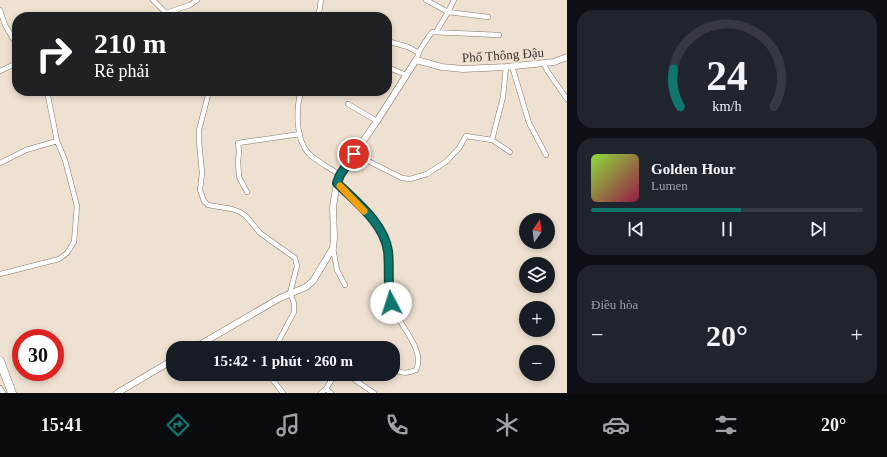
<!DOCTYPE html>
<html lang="vi">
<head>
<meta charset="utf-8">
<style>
  body { margin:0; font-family:"Times New Roman",serif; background:#20242c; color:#f1f3f6; height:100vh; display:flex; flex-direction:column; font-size:15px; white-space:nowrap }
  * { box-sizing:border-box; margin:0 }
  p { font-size:13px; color:#9ea1a6 }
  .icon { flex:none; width:22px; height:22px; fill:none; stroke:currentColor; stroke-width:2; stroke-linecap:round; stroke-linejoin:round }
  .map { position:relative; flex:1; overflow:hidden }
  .sheet { display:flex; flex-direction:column; gap:10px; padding:10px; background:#0d0f14; width:320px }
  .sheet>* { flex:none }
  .banner { position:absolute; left:12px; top:12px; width:380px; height:84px; border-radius:16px; box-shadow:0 2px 6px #0003; background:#202124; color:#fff; overflow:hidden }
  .needle { width:26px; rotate:14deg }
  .fabs { position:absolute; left:519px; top:213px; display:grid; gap:8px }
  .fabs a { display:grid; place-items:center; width:36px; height:36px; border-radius:50%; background:#171b24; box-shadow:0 2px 6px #0003; font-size:20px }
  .speed { position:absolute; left:12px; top:329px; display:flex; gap:8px; font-size:20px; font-weight:700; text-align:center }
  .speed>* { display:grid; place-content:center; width:52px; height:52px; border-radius:50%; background:#171b24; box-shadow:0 2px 6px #0003; line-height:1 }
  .speed .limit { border:6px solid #d22; background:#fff; color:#111 }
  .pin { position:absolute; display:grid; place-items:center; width:34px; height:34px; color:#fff; margin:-17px; border:2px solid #fff; border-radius:50%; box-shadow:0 1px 4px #0007 }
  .me { position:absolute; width:44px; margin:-22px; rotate:355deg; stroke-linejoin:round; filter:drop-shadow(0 0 3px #0008) }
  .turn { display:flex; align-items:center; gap:14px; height:84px; padding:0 16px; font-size:18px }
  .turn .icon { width:52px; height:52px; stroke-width:2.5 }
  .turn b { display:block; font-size:28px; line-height:34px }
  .big { font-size:30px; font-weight:600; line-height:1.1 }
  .sheet .card { flex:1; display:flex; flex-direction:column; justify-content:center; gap:6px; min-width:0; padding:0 14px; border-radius:16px; background:#20242c }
  .sheet .dial { align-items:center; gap:0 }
  .dial svg { height:104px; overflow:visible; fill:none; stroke:#363941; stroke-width:7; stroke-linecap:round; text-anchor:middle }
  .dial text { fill:#f1f3f6; stroke:none }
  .song { display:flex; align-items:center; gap:12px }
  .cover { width:48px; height:48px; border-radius:6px; background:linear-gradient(135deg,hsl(90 70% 55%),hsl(340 70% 35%)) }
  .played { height:4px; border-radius:2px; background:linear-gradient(90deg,#0f766e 55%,#363941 55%) }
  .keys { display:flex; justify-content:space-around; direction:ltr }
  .heat { display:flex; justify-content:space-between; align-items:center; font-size:22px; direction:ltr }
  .trip { position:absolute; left:166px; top:341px; width:234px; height:40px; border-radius:16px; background:#171b24; box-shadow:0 2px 6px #0003; font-weight:600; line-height:40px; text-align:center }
  .tabs { display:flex; height:64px; justify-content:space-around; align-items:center; background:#090b0e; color:#9ea1a6 }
  .tabs .icon { width:28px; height:28px }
  .tabs .current { color:#0f766e }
  .tabs b { font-size:18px; color:#f1f3f6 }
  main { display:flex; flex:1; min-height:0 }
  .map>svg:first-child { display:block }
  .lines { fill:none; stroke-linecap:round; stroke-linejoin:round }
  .street-casing { stroke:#837769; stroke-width:5.5 }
  .secondary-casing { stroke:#837769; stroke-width:7 }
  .highway-casing { stroke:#837769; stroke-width:9 }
  .street { stroke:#fff; stroke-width:4.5 }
  .secondary { stroke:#fff; stroke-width:6 }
  .highway { stroke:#fff; stroke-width:8 }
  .route-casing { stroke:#0a4d48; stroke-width:10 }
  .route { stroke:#0f766e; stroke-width:7 }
  .slow { stroke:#f59e0b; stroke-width:7 }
  .labels { text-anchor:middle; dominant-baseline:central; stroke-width:4; stroke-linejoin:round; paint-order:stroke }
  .street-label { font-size:13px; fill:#37322c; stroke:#eee1d1 }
</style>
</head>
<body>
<main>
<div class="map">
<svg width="567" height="393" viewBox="0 0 567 393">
  <rect width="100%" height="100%" fill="#eee1d1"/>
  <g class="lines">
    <g class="street-casing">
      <path id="street" d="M153,0L164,11L168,17
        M426,0L448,12L488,17
        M0,10L5,25L17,45
        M166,13L190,5L197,0
        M316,17L319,13L321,0
        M436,32L448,12L454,0
        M387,41L408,47L419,53
        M416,60L421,48L432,32L499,35
        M543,63L548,72L567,99
        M512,66L529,123L546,155
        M387,67L406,75
        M0,71L17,63
        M211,91L208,95L199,130V141L202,173L200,190L204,201L208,205L232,209L240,212L246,216L260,233L295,258L297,266L290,293L294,303V312L275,348
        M301,91C296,109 295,139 309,154C318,162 330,168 340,175
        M348,104L377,121
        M492,140L503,97L506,67
        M354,154L402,178L410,179L427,174L447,161L459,148L466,136L492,140L510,152
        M0,163L26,150L57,141
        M337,183C351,196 374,216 382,232C393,252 386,277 390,298C393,321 427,347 416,370C407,374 399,374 393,367
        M247,192L239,177L238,162L239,152L238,143L300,134
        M333,248L337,270L345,285
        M0,274L59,259L67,253L74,242L77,206L65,160L57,141L47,91
        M268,374L283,393
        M346,374L374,393
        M0,388L3,393
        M326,389L331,393
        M321,393L326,389L335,374"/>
    </g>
    <g class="secondary-casing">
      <path id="secondary" d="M194,348L280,298L306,287L313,281L333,248L334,238L333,207L336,188L340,175L377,121L416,60L442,67L463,69L506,67L554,62L567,57
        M117,393L173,360"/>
    </g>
    <g class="highway-casing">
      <path id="highway" d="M0,361L12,393"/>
    </g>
    <use href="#street" class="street"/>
    <use href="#secondary" class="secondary"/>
    <use href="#highway" class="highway"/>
  </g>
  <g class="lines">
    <g class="route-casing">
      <path id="route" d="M354,154L340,175L337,183C356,202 384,223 388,251C390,268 387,286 391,303"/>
    </g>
    <use href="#route" class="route"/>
    <path class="slow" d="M340,186L364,211"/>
  </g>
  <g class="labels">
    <g class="street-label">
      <text transform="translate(503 55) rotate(-4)">Phố Thông Đậu</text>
    </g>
  </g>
</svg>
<div class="fabs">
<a><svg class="needle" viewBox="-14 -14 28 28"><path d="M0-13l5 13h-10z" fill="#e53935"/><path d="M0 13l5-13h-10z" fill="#9ea1a6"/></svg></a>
<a><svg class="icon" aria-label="layers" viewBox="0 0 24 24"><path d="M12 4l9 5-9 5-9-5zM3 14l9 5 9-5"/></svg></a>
<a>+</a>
<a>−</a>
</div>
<div class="speed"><div class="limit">30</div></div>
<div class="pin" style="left:354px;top:154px;background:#d93025"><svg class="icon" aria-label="arrive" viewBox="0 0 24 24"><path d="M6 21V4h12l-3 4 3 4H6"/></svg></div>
<svg class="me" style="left:391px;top:303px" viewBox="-20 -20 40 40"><circle r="19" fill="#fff"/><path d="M0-13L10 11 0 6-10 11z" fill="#0f766e"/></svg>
<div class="trip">15:42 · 1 phút · 260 m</div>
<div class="banner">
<div class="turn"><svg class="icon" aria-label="right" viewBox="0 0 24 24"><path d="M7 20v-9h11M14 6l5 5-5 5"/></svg><div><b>210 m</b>Rẽ phải</div></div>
</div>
</div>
<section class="sheet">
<div class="card dial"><svg viewBox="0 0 100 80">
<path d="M14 69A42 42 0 1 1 86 69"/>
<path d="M14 69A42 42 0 0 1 9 40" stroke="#0f766e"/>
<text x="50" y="56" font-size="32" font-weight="700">24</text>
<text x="50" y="72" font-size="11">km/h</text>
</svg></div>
<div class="card">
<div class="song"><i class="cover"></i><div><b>Golden Hour</b><p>Lumen</p></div></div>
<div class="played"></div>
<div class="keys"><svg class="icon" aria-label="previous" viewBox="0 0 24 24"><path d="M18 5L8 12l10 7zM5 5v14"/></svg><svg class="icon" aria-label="pause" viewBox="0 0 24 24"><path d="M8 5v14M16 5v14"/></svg><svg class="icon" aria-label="next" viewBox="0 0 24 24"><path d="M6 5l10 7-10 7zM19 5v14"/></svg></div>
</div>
<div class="card"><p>Điều hòa</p>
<div class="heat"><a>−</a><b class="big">20°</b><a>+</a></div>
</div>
</section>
</main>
<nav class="tabs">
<b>15:41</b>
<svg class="icon current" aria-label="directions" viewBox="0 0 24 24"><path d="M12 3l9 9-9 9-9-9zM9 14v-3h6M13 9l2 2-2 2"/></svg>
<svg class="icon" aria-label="music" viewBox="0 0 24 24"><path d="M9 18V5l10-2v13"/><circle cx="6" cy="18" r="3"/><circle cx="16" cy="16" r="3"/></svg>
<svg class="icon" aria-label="phone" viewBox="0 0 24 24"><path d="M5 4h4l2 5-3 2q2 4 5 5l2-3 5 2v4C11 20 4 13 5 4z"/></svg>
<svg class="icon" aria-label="climate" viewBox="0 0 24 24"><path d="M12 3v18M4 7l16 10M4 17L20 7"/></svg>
<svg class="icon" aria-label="car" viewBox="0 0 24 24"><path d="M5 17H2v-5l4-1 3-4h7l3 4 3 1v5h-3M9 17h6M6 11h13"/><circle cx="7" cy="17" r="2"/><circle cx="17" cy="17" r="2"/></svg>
<svg class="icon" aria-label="filters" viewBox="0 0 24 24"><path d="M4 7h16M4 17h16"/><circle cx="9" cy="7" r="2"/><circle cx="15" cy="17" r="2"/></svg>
<b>20°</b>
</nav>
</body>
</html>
